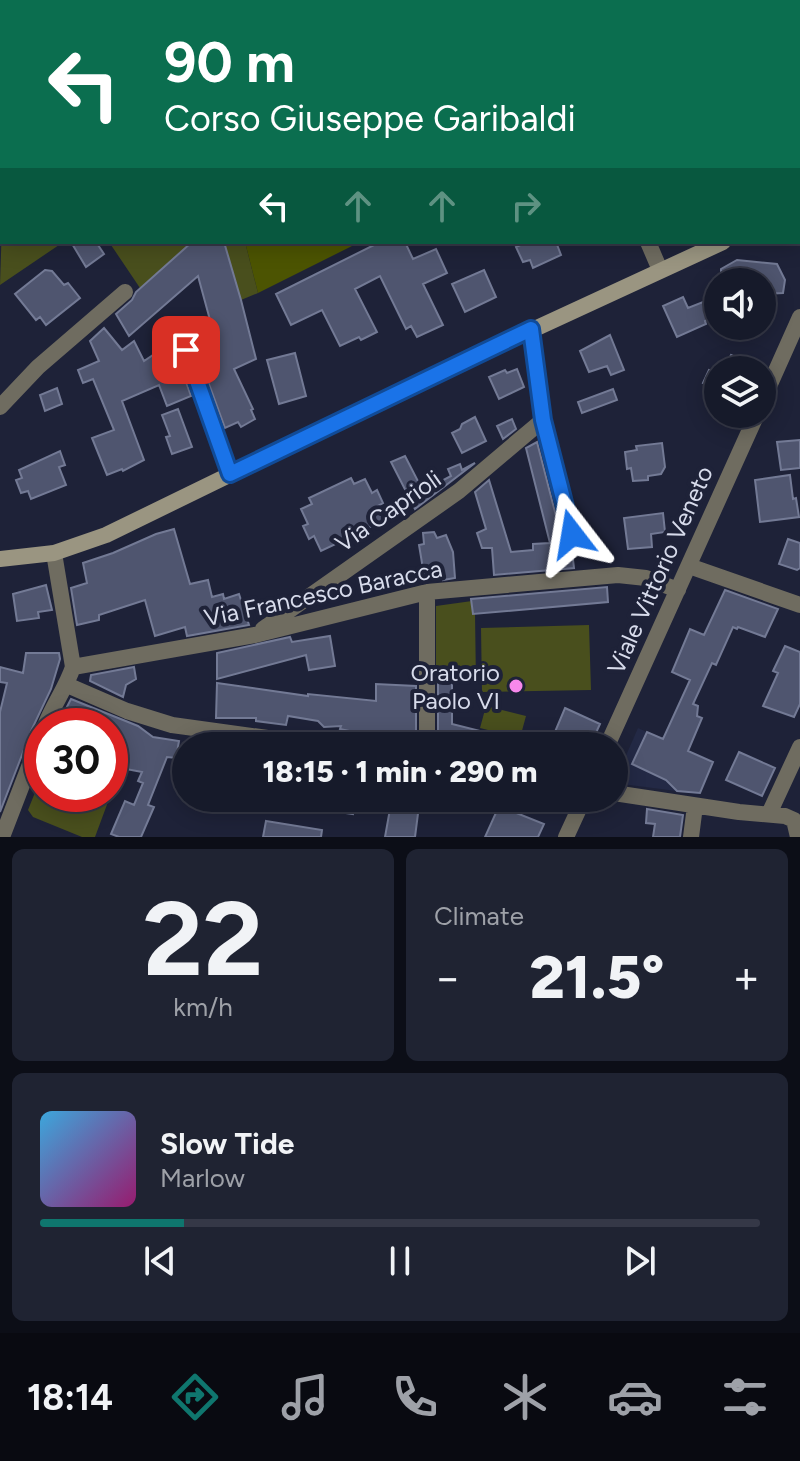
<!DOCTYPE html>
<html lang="en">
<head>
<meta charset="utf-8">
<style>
  body { margin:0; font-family:Figtree,sans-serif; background:#1f2332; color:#f1f3f6; height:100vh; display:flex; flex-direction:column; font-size:30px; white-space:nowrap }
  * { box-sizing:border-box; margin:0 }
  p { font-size:26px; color:#9ea1a8 }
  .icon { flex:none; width:44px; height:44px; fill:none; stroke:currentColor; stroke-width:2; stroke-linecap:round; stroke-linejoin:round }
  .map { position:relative; height:837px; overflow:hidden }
  .drawer { display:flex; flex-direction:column; gap:12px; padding:12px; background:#0c0e17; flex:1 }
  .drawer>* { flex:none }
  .banner { position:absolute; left:0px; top:0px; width:800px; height:244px; box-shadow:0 4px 20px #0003,0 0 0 2px #353847; background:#0b6e4f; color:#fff; overflow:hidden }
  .buttons { position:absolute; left:704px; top:268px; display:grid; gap:16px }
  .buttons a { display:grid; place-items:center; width:72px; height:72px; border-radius:50%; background:#161a2a; box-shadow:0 4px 20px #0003,0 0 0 2px #353847; font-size:40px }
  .speed { position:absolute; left:24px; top:708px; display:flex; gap:16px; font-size:40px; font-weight:700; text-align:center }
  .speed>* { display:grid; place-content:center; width:104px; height:104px; border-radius:50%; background:#161a2a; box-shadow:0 4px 20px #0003,0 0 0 2px #353847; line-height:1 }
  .speed .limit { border:12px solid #d22; background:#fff; color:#111 }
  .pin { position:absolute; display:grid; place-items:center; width:68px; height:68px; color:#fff; margin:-34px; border-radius:16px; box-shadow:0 4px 12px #0006 }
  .me { position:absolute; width:88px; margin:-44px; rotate:346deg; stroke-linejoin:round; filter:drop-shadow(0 0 6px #0008) }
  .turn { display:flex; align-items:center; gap:28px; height:168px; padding:0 32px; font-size:36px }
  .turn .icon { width:104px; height:104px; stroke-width:2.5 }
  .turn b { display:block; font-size:56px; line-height:68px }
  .lanes { display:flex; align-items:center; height:76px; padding:0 32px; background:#0003; justify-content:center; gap:40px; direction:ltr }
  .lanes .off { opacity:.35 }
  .big { font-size:60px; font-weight:800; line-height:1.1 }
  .drawer .card { flex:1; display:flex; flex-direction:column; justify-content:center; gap:12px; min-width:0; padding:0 28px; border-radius:12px; background:#1f2332 }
  .drawer .dial { align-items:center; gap:0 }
  .dial b { font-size:104px; line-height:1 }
  .song { display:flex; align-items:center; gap:24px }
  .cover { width:96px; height:96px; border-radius:12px; background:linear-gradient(135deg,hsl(200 70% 55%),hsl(320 70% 35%)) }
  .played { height:8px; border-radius:4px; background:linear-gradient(90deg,#0f766e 20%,#353847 20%) }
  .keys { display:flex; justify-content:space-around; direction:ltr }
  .heat { display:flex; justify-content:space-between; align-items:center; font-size:44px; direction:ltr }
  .drawer .tiles { flex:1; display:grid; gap:12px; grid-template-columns:1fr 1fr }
  .card:last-child { grid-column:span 2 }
  .trip { position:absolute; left:172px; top:732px; width:456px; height:80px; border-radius:40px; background:#161a2a; box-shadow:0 4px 20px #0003,0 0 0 2px #353847; font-weight:800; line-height:80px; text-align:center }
  .dock { display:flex; height:128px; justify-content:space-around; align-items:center; background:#090a11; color:#9ea1a8 }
  .dock .icon { width:56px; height:56px }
  .dock .current { color:#0f766e }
  .dock b { font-size:36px; color:#f1f3f6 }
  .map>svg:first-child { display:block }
  .built { fill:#232945 }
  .green { fill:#494f1d }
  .forest { fill:#4c5402 }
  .building { fill:#4f556f; stroke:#737a95; stroke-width:2 }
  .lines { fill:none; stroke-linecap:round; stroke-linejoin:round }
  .street { stroke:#6f6c60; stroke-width:16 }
  .secondary { stroke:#9a9581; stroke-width:16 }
  .route-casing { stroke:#114b97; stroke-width:20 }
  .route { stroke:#1a73e8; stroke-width:14 }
  .poi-dot { fill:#f788eb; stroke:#1e2238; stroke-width:3 }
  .labels { text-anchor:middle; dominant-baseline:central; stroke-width:8; stroke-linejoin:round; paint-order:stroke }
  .street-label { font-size:24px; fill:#d7dbeb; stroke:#1e2238 }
  .poi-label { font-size:24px; fill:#d7dbeb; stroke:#1e2238; text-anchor:end }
</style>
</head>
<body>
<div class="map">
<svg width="800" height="837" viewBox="0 0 800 837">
  <rect width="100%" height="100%" fill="#1e2238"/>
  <path class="built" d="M638,728L713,762L700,794L614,783Z"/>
  <path class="green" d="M2,223V242H58L59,245L0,285Z
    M109,242H142L145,244L192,242L140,288Z
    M224,242H245L258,293L241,300Z
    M472,601L475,614L476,683H436V606Z
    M589,625L591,690L482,692L481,628Z
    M486,706L526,716L520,738L480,728Z
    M42,775V794H110V781L115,783L95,837H82L33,817L28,810Z"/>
  <path class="forest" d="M0,0H532L533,2H2V72Z
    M245,242H360L258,293Z"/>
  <path class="building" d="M71,242H96L104,254L86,267Z
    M192,242H224L241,300L256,359L234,369L253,409L251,410L255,419L241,427L238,422L225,428L194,343L213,331L198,276L129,336L116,314L132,300L136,292Z
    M380,242H405L413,259L436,249L447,273L423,284L443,325L417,337L411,326L406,329L380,276L355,289L377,332L361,340L359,337L340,346L322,310L291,325L276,294Z
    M527,242H556L561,255L533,268L530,260L523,262L516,247Z
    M737,260L777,264L785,280L783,293L762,294V282H721V269Z
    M45,270L52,271L64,285L68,283L80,298L46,325L40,317L36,320L15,294Z
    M484,270L496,297L465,312L452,284Z
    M683,297L688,308L703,302L710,319L705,321L706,324L677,337L663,306Z
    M104,328L122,350L134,341L144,361L162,349L164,352L177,344L176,354L191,396L167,406L159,385L122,401L144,460L123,471L122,469L107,475L92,438L114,430L93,379L83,383L78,370L99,361L90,341Z
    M610,335L624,370L611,375L607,366L589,372L580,351Z
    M295,353L306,396L279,404L267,360Z
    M731,355L764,370H724Z
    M517,369L524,387L499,399L489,377L505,370L507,373Z
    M709,370L718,373V389L703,383Z
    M57,388L62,404L45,411L40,395Z
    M613,389L617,400L582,413L578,402Z
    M178,409L192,447L172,454L166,437L170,436L162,415Z
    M475,417L486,441L462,453L452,433L460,429L462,424Z
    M512,419L516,429L503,439L497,426Z
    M800,440V468L781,470L777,442Z
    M537,442L565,551H572L574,568L494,575L492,548H482L477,533L486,529L475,492L489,480L511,552L533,550V544L550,543L526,448Z
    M662,443L665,467L661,474L648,476V480L633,481L631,468L627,469L625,452L637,450L636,446Z
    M60,451L65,465L59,467L66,485L31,499L28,491L21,493L16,480L22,478L19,470Z
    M405,456L423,491L451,476L448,469L460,464L462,470L475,463L415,509L391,462Z
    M790,475L793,499L796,498L799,517L760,522L755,480Z
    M351,478L354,484L365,479L372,493L377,490L383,503L378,506L385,520L359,532L362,538L349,544L346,539L321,551L314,536L309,539L303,526L308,524L301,509L312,504L309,498Z
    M663,513L665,532L651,534L652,547L628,549L624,518Z
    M174,529L190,584L208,580L212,597L223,594L224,599L239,594L249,625L187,636L185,627L155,636L145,600L99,615V620L77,625L71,588L87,583L83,563L113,553L156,534Z
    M434,532L437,538L446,535L453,552L455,578L443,580L442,574L424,575L419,545L424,544L423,533Z
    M788,539L800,543V568L797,570L779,564Z
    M46,585L52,610L38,612L39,618L17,621L13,594Z
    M607,587L608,602L473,614L471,599Z
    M725,590L778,609L765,637L738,627L737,629L733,627L716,665L712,663L693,704L698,706L697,716L702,718L688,751L713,762L700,793L677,791L666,780L632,764L647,732L663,739L690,680L672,672L690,629L704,635Z
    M330,636L335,666L309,670L306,655L217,679V653L290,637L292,642Z
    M785,646L800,652V704L794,717L763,706L778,673L773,671Z
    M26,653H59L60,659L51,689L32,729L0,812V712L7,683L0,682V667L23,673Z
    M134,667L136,679L126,685L123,697L90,681L91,675Z
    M217,683L308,696V694L376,701V684L416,686V746L378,741L379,734L354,732L340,729L341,726L324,727L318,721L288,716L286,725L256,721V718H216Z
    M438,683H452V724L520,741V746H438Z
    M71,699L138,726L153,737L179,741L176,758L167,757L148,805L154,807L141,837H119L111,834L125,801L134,805L143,783L138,781L142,772L110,766V726H57Z
    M565,708L600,724L590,746H549Z
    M739,752L775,768L762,796L726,780Z
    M327,798H356L353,814L325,810Z
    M392,798H420L415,837H385Z
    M499,806L544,824L538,837H485Z
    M647,809L683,815L680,837H653L655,824L646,823Z
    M266,821L322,830L321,837H263Z"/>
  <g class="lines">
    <path class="street" d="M648,242L660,270
      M531,329L543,420L572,534
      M186,350L230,474
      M762,402L800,317
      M0,407L38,367L125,292
      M689,566L800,605
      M427,592V746
      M263,629L459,491L543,420
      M73,667L255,635L427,592L618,575L646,578L678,590
      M67,685L127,711L172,725L326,746
      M45,726C53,705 66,688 73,667L54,553
      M607,746L757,414
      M614,793L739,812L785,816L794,820L798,837
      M551,798L580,806
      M769,814L800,747
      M2,837L42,733
      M566,837L584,798
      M691,837L695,806"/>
    <path class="secondary" d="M798,208L800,207
      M0,559L54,553L106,535L424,380L723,242"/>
  </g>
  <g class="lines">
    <g class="route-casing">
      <path id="route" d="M186,350L230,474L531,329L543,420L572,534"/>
    </g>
    <use href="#route" class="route"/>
  </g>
  <circle class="poi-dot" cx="516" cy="686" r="8"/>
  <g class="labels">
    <g class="street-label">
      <text transform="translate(388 511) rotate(-35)">Via Caprioli</text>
      <text transform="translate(660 570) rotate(-66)">Viale Vittorio Veneto</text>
      <text transform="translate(323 593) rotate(-12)">Via Francesco Baracca</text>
    </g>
    <g class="poi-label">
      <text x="500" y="672">Oratorio<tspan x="500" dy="28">Paolo VI</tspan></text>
    </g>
  </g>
</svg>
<div class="buttons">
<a><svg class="icon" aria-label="sound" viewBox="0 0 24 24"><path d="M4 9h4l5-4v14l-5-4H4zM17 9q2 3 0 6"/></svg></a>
<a><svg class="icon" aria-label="layers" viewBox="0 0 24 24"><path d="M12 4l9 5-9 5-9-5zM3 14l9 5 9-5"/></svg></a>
</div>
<div class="speed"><div class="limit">30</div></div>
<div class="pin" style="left:186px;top:350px;background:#d93025"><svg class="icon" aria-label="arrive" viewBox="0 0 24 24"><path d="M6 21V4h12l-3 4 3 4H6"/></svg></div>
<svg class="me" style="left:572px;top:534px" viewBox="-20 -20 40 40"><path d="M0-17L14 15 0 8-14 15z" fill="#1a73e8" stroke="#fff" stroke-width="4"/></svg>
<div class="trip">18:15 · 1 min · 290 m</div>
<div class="banner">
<div class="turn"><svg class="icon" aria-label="left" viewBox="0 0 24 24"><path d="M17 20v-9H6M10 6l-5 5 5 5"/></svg><div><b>90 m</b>Corso Giuseppe Garibaldi</div></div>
<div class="lanes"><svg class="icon" aria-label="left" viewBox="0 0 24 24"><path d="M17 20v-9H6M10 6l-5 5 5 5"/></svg><svg class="icon off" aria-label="ahead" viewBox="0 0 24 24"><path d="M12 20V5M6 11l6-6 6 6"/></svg><svg class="icon off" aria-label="ahead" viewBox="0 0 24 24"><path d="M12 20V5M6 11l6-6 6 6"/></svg><svg class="icon off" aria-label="right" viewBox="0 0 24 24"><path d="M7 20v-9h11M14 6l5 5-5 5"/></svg></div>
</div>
</div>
<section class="drawer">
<div class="tiles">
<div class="card dial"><b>22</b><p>km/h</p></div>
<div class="card"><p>Climate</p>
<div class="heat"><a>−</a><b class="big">21.5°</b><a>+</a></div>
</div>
<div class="card">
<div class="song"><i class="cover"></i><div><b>Slow Tide</b><p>Marlow</p></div></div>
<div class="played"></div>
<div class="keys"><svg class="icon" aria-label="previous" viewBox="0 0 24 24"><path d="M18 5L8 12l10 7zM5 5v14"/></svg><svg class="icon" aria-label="pause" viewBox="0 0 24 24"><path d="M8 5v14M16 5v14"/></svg><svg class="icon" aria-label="next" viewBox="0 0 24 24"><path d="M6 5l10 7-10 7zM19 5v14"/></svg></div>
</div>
</div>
</section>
<nav class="dock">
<b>18:14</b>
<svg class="icon current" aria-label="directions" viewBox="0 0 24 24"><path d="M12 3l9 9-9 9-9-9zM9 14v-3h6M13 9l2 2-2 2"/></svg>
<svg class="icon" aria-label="music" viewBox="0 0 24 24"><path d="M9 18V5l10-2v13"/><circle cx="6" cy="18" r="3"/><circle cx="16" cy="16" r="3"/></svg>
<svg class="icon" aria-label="phone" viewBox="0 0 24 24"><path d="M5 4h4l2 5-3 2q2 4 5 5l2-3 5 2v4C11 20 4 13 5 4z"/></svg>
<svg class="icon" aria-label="climate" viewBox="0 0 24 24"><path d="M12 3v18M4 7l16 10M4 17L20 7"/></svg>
<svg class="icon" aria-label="car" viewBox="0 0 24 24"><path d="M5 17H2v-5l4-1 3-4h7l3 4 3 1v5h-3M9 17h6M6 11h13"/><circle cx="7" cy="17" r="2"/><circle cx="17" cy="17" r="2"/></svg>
<svg class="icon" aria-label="filters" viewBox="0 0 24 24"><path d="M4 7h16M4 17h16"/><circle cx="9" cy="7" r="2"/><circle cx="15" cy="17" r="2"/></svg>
</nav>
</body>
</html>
